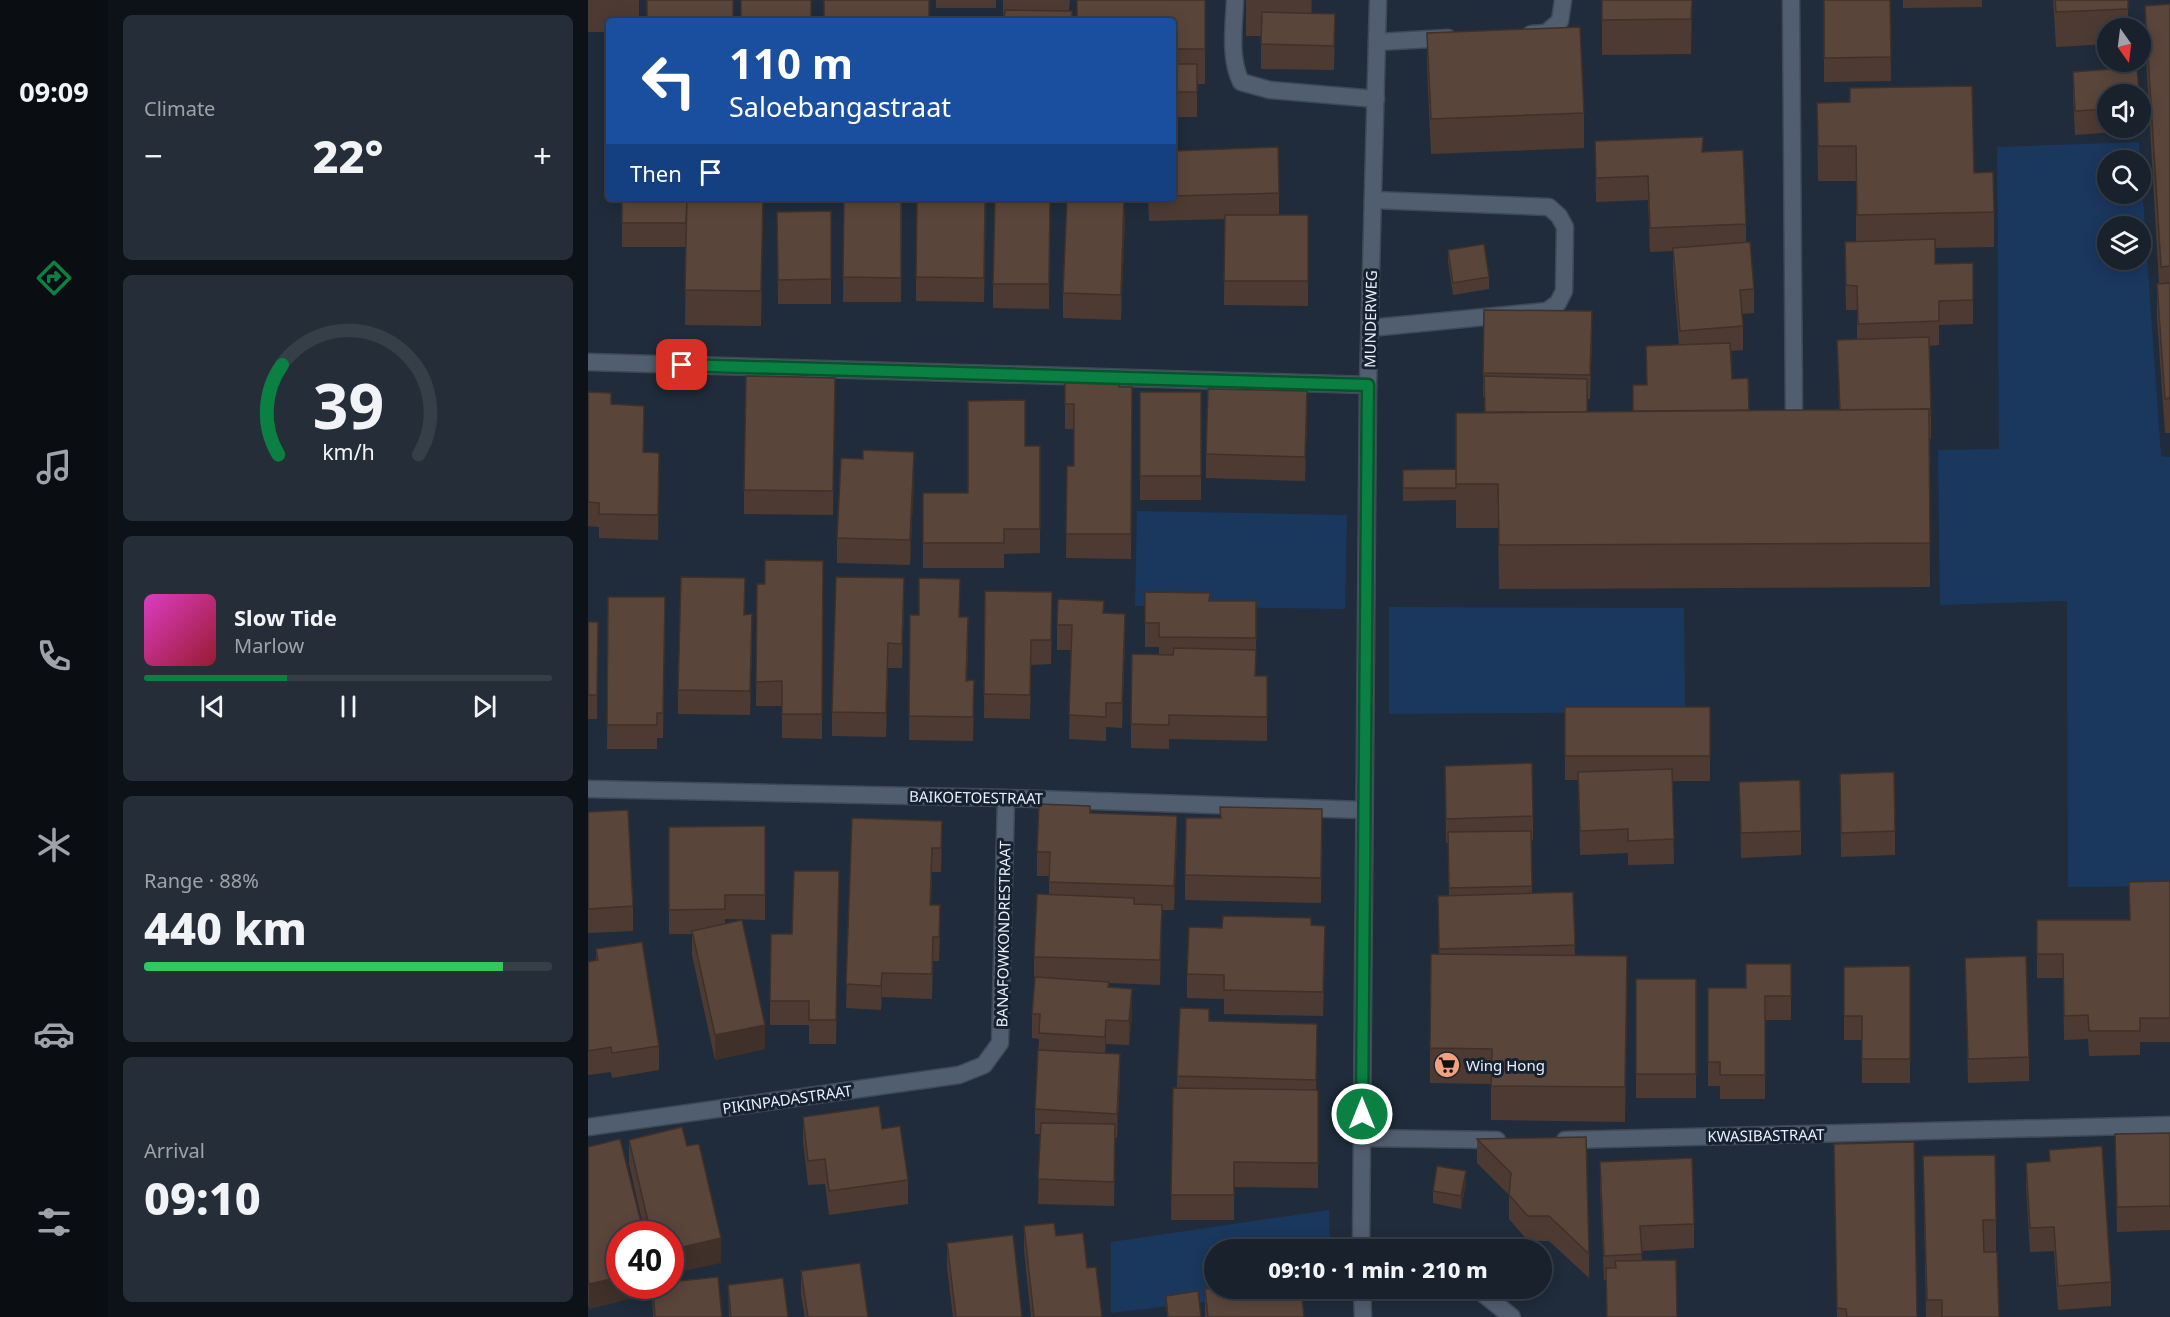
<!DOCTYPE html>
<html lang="en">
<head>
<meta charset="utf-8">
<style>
  body { margin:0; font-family:"Noto Sans",sans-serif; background:#252e38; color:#f1f3f6; height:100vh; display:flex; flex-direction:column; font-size:22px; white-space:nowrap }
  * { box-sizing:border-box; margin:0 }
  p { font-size:20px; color:#9fa3a9 }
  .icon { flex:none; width:33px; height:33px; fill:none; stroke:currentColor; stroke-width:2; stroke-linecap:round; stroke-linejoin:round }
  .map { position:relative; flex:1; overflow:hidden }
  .sheet { display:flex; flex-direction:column; gap:15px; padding:15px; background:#0d1218; width:480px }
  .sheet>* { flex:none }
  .guide { position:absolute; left:18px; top:18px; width:570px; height:183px; border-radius:6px; box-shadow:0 3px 15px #0003,0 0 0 2px #363e48; background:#1a4fa0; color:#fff; overflow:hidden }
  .needle { width:39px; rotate:166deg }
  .buttons { position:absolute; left:1509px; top:18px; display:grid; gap:12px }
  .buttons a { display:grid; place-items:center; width:54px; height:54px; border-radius:50%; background:#18212c; box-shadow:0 3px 15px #0003,0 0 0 2px #363e48; font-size:30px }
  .speed { position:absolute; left:18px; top:1221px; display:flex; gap:12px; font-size:30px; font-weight:700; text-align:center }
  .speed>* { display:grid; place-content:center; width:78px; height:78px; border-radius:50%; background:#18212c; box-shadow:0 3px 15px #0003,0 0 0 2px #363e48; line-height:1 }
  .speed .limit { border:9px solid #d22; background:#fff; color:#111 }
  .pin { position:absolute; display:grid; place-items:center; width:51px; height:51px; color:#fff; margin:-26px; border-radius:12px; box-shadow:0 3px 9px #0006 }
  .me { position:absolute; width:66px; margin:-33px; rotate:0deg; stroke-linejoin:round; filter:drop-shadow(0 0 4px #0008) }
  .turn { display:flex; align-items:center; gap:21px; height:126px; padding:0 24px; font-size:27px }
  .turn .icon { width:78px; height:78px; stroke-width:2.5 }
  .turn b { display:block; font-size:42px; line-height:51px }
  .then { display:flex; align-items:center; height:57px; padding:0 24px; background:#0003; gap:12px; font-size:22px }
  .big { font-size:45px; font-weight:800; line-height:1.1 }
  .sheet .widget { flex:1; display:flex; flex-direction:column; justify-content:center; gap:9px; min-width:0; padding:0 21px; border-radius:9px; background:#252e38 }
  .sheet .dial { align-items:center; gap:0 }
  .dial svg { height:156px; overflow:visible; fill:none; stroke:#363e48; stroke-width:7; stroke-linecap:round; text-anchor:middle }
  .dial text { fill:#f1f3f6; stroke:none }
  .song { display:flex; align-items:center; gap:18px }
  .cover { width:72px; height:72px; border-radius:9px; background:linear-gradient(135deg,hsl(310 70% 55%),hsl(350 70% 35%)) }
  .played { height:6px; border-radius:3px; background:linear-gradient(90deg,#0b8043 35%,#363e48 35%) }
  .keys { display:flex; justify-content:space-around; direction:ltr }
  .heat { display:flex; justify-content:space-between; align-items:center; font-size:33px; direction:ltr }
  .charge { height:9px; border-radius:4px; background:linear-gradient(90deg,#34c759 88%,#363e48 0) }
  .trip { position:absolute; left:616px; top:1239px; width:348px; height:60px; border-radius:30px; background:#18212c; box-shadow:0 3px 15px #0003,0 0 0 2px #363e48; font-weight:800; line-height:60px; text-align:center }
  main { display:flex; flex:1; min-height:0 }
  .menu { display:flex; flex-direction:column; width:108px; justify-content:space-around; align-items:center; background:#0a0d12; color:#9fa3a9 }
  .menu .icon { width:42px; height:42px }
  .menu .current { color:#0b8043 }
  .menu b { font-size:27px; color:#f1f3f6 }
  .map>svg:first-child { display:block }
  .green { fill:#1a375e; fill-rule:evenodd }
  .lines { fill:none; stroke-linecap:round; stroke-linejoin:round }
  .service-casing { stroke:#3f4956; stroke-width:19 }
  .minor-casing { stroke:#3f4956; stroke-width:19 }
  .tertiary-casing { stroke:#3f4956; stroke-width:19 }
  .service { stroke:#515e70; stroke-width:16 }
  .minor { stroke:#515e70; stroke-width:16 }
  .tertiary { stroke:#515e70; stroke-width:16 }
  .wall { fill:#4d3b33 }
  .shaded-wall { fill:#3f3029 }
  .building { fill:#5a453b; stroke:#3f3029; stroke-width:1.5 }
  .route-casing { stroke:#07532c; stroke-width:15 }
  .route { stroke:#0b8043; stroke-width:10 }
  .labels { text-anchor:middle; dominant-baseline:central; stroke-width:6; stroke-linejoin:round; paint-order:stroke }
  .street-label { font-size:15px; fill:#e9f0fb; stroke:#172231 }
  .poi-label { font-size:15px; fill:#e9f0fb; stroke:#172231; text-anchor:start }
</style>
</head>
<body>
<main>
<nav class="menu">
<b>09:09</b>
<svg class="icon current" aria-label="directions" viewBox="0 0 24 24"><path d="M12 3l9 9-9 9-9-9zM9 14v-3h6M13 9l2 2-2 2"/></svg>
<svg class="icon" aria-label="music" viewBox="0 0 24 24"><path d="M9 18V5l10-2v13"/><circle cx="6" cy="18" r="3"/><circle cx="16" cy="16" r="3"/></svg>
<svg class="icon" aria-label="phone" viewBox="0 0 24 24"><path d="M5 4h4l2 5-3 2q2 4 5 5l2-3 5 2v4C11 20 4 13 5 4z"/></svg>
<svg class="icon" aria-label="climate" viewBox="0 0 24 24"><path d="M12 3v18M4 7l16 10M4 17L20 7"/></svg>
<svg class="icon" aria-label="car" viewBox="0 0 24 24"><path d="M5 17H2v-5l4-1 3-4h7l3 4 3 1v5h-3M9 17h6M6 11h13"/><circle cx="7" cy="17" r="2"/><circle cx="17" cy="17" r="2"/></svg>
<svg class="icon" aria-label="filters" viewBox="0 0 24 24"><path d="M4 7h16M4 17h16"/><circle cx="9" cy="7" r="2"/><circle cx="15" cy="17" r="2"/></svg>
</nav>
<section class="sheet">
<div class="widget"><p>Climate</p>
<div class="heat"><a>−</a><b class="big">22°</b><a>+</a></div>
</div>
<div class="widget dial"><svg viewBox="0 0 100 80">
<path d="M14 69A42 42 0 1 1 86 69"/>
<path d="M14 69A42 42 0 0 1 16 23" stroke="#0b8043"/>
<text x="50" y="56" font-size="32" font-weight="700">39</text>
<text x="50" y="72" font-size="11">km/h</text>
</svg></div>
<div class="widget">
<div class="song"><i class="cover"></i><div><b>Slow Tide</b><p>Marlow</p></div></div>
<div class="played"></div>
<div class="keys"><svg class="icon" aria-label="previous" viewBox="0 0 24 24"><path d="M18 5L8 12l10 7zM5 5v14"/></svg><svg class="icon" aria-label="pause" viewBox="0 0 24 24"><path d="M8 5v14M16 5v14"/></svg><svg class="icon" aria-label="next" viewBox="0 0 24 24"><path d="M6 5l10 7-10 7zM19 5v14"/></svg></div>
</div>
<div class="widget"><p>Range · 88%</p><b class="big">440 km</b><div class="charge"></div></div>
<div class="widget"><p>Arrival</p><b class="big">09:10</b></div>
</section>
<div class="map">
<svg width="1582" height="1317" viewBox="0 0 1582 1317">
  <rect width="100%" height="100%" fill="#202c3b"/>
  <path class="green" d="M1551,142L1573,456L1582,457V886L1480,887L1479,601L1352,605L1350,450L1411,449L1409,147ZM1520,160H1552V194H1520ZM1520,226H1552V260H1520Z
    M549,511L759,515L757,609L547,606Z
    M801,607L1096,608L1097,712L801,714Z
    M741,1210L742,1249L627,1250V1288L727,1289L523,1313V1242Z"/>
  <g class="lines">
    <g class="service-casing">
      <path id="service" d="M647,0C646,26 641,58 653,82L682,90L788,99
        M1203,0L1206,417
        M943,34L958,33L972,21L975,0
        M789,42L860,38
        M782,328L959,311L970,303L976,291L977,227L971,216L961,207L785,200"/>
    </g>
    <g class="minor-casing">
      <path id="minor" d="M0,362L780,385
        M0,789L418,798L775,810
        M0,1127L371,1075L396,1065L412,1043L418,798
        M774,1138L909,1140
        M977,1140L1582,1125
        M888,1288L924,1317"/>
    </g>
    <g class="tertiary-casing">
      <path id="tertiary" d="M773,1250L780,385L790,0
        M774,1288L775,1317"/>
    </g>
    <use href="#service" class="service"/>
    <use href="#minor" class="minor"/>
    <use href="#tertiary" class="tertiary"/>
  </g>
  <path class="wall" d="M0,0H51V21H21V32H0Z
    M348,0H408V8H348Z
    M415,0H482L481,11L484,21H415Z
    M617,0V84H609V117H585V21Z
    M658,0H724V13L747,14L746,70L673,69V36H658Z
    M1014,0H1104L1103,54L1014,55Z
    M1236,0H1302L1303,81L1236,82Z
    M1315,0H1394V7L1315,8Z
    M1465,0H1540V28H1520V44L1468,47Z
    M1582,4V433H1577L1569,318V284L1571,283L1557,41V6Z
    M839,33L996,113V148L843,154L839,68Z
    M1485,72L1520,94V128H1552V130L1487,135L1485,96Z
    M1229,103L1386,173L1406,212V247L1347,248V264L1385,263V324L1351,325V345L1341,346L1343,415V439H1341L1342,587L911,589L910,528H868V500L815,501V470L868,469L897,412L896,397H895V373L1004,336L1002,399H999V412L1045,411V385H1058L1091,345L1085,272V251L1062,252L1060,200L1008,202L1007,141L1115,152L1158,224V242L1166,289V313L1154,314L1155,326V350L1143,351L1144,379L1161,410H1251L1249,340H1269V310H1258L1257,266L1268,241V181H1230Z
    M585,151L691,193V215H720V306L636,305L637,219L561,221L560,198H585Z
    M34,198H175L173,326L97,325L98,247H34Z
    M256,198H314L313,302H255Z
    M398,198L396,302L328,301V277Z
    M462,200L461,309L405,308V284Z
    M243,211V304H190L189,212Z
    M537,216L533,320L475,318V293Z
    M860,250L901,277V289L865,295L860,262Z
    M247,378L245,515L156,514V490Z
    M477,379L531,387H544L543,559L478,558L479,466H486V429H477Z
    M0,392L23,404L56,430L55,452L71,477L70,540L11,538V527L0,526Z
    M552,392H613V500H552Z
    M719,415L717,481L618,478V454Z
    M437,446H452V553L416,554V568H335V493H380Z
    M326,476L322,565L249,563V538Z
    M177,560L235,561L234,739L194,738V706H168L169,584H177Z
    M397,591L464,616L463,664L443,665L442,719L396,718Z
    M557,592L622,601H668V676H679V741L581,739V749L543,748V724L571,655V647H557Z
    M20,597H77L75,738H69V749H19Z
    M316,603L314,668H300L298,737L244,736V712Z
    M516,613L537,638L534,728L518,727V741L481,739L483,650H469V625Z
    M157,615L164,638L162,715L90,714V690Z
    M322,615L371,617L380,641L379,681L386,705L385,741L321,740Z
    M0,622H10L9,719H0Z
    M977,707H1122V781H1084L1086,864L1040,865V853L992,855L990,780H977Z
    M857,766L945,816V840H943L944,894L985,892L987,956L1039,991L1037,1122L903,1120V1084L842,1083V1048L851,954L850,896H861L860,843H858Z
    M1252,774L1307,831V855L1253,857Z
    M1151,782L1213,831V855L1153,858Z
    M0,812L45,906V931L0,933Z
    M502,813L589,840L586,910H574L572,985L521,983V987L544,1014L541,1045L518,1044L517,1053L532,1078L529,1138H527L526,1206L450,1204L452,1134H447V1109L451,1039L444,1038V1014L446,981V957L461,894V876H449V852Z
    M264,818L354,845L353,872H344L343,905L352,930L351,961H345L344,999L294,997L293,1010L258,1008Z
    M632,818L734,834L733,903L597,900V875Z
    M177,826V920L137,919V923L177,1049L127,1060L104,955V934H81V827Z
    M251,871L248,1044H221V1025H182V1001L204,934Z
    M1582,881V1042H1552V1055L1501,1056L1500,1039L1476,1040L1475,978H1449V920H1541Z
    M723,925L737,950L735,1016L636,1014V999L599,998V974L634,928Z
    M8,949L71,1046V1070L24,1078L23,1072L0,1075V962L8,961Z
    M1377,958L1441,1057V1081L1380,1083Z
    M1158,964H1203V1020H1177V1099H1132V1086H1120V988H1158Z
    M1322,966V1083H1274V1040H1256V967Z
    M1048,979H1108V1098H1048Z
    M621,1021L729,1048L728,1090H730V1188L646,1187V1220H583L585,1088H589V1076Z
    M215,1117L294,1129L320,1180V1204L241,1215L237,1184L220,1185L215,1141Z
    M1582,1133V1230L1529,1232L1527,1134Z
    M998,1137L1001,1254V1278L961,1241H940L921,1219V1195L889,1163V1139Z
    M41,1140L99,1146L133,1263L82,1234H57L41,1164Z
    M1246,1144L1329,1317H1249Z
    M0,1147L32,1286H82L134,1317H65L64,1293L1,1309L0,1303Z
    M1461,1150L1523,1282V1306L1470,1310L1466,1251L1442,1252L1438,1187V1163L1461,1161Z
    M1335,1156L1408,1220V1252L1411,1317H1338Z
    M1012,1162L1106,1224V1248L1053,1251L1054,1261L1089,1317H1019L1018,1280H1016L1012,1186Z
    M878,1184L873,1209L845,1203V1191Z
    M436,1226L468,1236L499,1268L514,1317H443L436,1250Z
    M359,1243L434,1317H365L359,1267Z
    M213,1271L280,1317H217L213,1295Z
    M140,1285L200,1317H141Z
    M617,1289L716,1317H617Z
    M578,1296L613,1317H579Z"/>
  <path class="shaded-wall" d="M723,0H724L723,38Z
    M175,198L173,326V291Z
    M537,198V216L533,320V295Z
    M719,391V415L717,481V457Z
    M56,406V430L55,476V452Z
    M326,452V476L322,565V540Z
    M71,453V477L70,540V515Z
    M316,578V603L314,668V644Z
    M164,614V638L162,715V691Z
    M537,614V638L534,728V703Z
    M300,643V668L298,737V713Z
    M589,816V840L586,910V886Z
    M354,821V845L353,872V848Z
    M344,848V872L342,930V905Z
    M574,905V930L572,985V960Z
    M1039,956V991L1037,1122V1087Z
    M294,973V997L293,1010V986Z
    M544,989V1014L541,1045V1021Z
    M518,1020V1044L517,1062V1037Z
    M729,1024V1048L728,1104V1080Z
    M177,1025V1049L127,1060V1035Z
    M532,1054V1078L529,1138V1114Z
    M878,1171V1184L873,1209V1196Z
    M133,1238V1263L82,1274V1250Z
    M32,1277V1286H64V1293L1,1309V1284Z"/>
  <path class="building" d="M59,0H145V21H59Z
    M153,0H223V21H153Z
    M236,0H341V21H236Z
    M489,0H617V49H585V21H489Z
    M1014,0H1104L1103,19L1014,20Z
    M1236,0H1302L1303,57L1236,58Z
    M1467,0H1540V9L1468,12Z
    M1582,4V266L1573,267L1557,6Z
    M417,10L484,11V21H416Z
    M674,12L747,14L746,46L673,44Z
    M992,27L996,113L843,119L839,33Z
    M585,64H609V92H585Z
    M1549,67L1551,94H1520V109L1487,111L1485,72Z
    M1384,86L1386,173L1405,172L1406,212L1269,215L1268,146H1230L1229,103L1262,102V88Z
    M1115,137L1114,152L1155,150L1158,224L1062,228L1060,176L1008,178L1007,141Z
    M690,147L691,193L585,196V151Z
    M34,198H99L98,223H34Z
    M99,198H175L173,291L97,290Z
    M256,198H313V278L255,277Z
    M329,198H397L396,278L328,277Z
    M479,198H536L533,295L475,293Z
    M407,199L462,200L461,284H405Z
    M243,211V279L190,280L189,212Z
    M637,215H720V281H636Z
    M1347,239V264L1385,263V300L1351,301V321L1270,324L1269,286L1258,285L1257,242Z
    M1162,242L1166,289L1152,290L1155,326L1092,331L1085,248Z
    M896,244L901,277L865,283L860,250Z
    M1582,283V398L1577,399L1569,284Z
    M896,310L1004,311L1002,375L895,373Z
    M1341,337L1343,415H1341V409L1252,410L1249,340Z
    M1142,343L1144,379L1160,378L1161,410L1045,411V385H1059L1058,346Z
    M158,376L247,378L245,491L156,490Z
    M896,376L999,379V412H897Z
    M477,379H531V387H544L543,534H478L479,466H486V404H477Z
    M620,389L719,391L717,457L618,454Z
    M0,392L23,393V404L56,406L55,452L71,453L70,515L11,514V503L0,502Z
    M552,392H613V476H552Z
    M437,400V446H452V529H416V543H335V493H380V401Z
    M1341,409L1342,543L911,545L910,484H868V413Z
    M275,450L326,452L322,540L249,538L253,458L275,459Z
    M868,469V488H815V470Z
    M177,560L235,561L234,714H194V681L168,682L169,584H177Z
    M93,577L157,578L156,615L164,614L162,691L90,690Z
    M248,577L316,578L314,644L300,643L298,713L244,712Z
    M331,578L372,579L371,617H380L378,681L386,680L385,717L321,716L322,615H331Z
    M397,591L464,592L463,640H443L442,695L396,694Z
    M557,592L622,593L621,601H668V638L571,637V623H557Z
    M20,597H77L75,713H69V725H19Z
    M470,599L516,601L515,613L537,614L534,703H518V717L481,715L484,625H469Z
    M0,622H10L9,695H0Z
    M586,648L668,650L667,676H679V717L581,715V725L543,724L544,654L585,655Z
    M977,707H1122V756H977Z
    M944,763L945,816L858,819L857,766Z
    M1084,769L1086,839L1040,841V829L992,831L990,772Z
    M1306,772L1307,831L1253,833L1252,774Z
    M1212,780L1213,831L1153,833L1151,782Z
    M451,804L502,806V813L589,816L586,886L461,882L462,852H449Z
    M632,807L734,809L733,878L597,875L598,818H633Z
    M40,810L45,906L0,909V812Z
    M264,818L354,821L353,848H344L342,905H352L351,937H345L344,974L294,973L293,986L258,984Z
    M177,826V895H137V909L81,910V827Z
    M943,831L944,886L861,888L860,832Z
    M206,871H251L248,1020H221V1001H182L183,934H204Z
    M1582,881V1018H1552V1031H1501L1500,1015L1476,1016L1475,954H1449V920H1542L1541,882Z
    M985,892L987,945L851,949L850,896Z
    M449,894L546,898V904L574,905L572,960L446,957Z
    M635,916L723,918V925L737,926L735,992L636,990V975L599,974L601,927L634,928Z
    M154,920L177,1025L127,1035L104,931Z
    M54,942L71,1046L24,1053L23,1047L0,1051V962L10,960L8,949Z
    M843,954L1039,956L1037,1087L903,1086L904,1049L842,1048Z
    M1438,956L1441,1057L1380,1059L1377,958Z
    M1158,964H1203V996H1177V1075H1132V1062H1120V988H1158Z
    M1322,966V1059H1274V1016H1256V967Z
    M447,977L521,982L520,987L544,989L541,1021L518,1020L517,1037L451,1033L452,1014H444Z
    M1048,979H1108V1074H1048Z
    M592,1008L621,1009V1021L729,1024L728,1080L589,1076Z
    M450,1050L532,1054L529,1114L447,1109Z
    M585,1088L730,1090V1163L646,1162V1195H583Z
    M291,1106L294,1129L312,1126L320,1180L241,1191L237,1159L220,1161L215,1117Z
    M453,1123L527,1124L526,1182L450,1179Z
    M94,1127L99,1146L111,1144L133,1238L82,1250V1234H63L41,1140Z
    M1582,1133V1206L1529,1207L1527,1134Z
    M998,1137L1001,1254L961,1216H940L921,1195L923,1173L889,1139Z
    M32,1139L56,1234H32V1277L1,1284L0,1279V1147Z
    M1326,1142L1329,1317H1259L1258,1309L1249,1308L1246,1144Z
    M1514,1146L1523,1282L1470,1286L1466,1227L1442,1228L1438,1163L1462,1161L1461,1150Z
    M1407,1155L1408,1220H1395L1396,1252H1409L1411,1317H1354V1300H1339L1335,1156Z
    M1104,1158L1106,1224L1052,1226L1054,1254L1016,1256L1012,1162Z
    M849,1166L878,1171L873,1196L845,1191Z
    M466,1223L468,1236L495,1233L499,1268L508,1267L514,1317H446L436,1226Z
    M425,1235L434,1317H368L359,1243Z
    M1088,1260L1089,1317H1019L1018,1268H1028L1027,1261Z
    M272,1263L280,1317H220L213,1271Z
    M130,1277L134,1317H67L65,1286H82V1282Z
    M195,1278L200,1317H143L140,1285Z
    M627,1288H713L716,1317H620L617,1289Z
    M610,1291L613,1317H580L578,1296Z"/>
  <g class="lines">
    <g class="route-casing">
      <path id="route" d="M94,365L780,385L774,1114"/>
    </g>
    <use href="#route" class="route"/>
  </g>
  <defs>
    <g id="supermarket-disc" transform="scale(1.35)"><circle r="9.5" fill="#f1a17d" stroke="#172231"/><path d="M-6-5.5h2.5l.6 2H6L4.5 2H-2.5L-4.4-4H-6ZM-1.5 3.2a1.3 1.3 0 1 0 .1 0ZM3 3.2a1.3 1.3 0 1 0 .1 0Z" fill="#111"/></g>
  </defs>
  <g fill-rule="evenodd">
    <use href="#supermarket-disc" x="859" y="1065"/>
  </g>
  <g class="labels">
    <g class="street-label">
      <text transform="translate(782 319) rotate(-89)">MUNDERWEG</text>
      <text transform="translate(388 797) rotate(1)">BAIKOETOESTRAAT</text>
      <text transform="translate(415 934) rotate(-89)">BANAFOWKONDRESTRAAT</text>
      <text transform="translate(199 1099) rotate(-8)">PIKINPADASTRAAT</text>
      <text transform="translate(1178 1135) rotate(-1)">KWASIBASTRAAT</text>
    </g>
    <g class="poi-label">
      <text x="878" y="1065">Wing Hong</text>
    </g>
  </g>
</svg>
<div class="buttons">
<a><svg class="needle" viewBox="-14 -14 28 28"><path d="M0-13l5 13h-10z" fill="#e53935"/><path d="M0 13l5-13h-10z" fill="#9fa3a9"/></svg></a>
<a><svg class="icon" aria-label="sound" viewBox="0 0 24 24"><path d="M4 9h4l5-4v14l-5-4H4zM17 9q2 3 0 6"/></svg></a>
<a><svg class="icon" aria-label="search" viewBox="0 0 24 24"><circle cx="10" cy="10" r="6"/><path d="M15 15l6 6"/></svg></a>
<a><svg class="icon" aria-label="layers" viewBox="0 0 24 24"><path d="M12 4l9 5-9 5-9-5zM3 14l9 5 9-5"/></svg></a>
</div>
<div class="speed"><div class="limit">40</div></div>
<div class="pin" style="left:94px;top:365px;background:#d93025"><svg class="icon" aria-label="arrive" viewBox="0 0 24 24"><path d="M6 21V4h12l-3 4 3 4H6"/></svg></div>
<svg class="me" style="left:774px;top:1114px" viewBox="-20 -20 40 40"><circle r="17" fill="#0b8043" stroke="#fff" stroke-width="3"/><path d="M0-11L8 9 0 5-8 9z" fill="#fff"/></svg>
<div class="trip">09:10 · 1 min · 210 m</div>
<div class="guide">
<div class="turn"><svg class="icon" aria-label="left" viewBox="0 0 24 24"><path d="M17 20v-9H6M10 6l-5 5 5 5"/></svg><div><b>110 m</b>Saloebangastraat</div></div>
<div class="then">Then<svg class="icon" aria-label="arrive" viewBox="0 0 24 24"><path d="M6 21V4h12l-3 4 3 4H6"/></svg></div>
</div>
</div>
</main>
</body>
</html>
